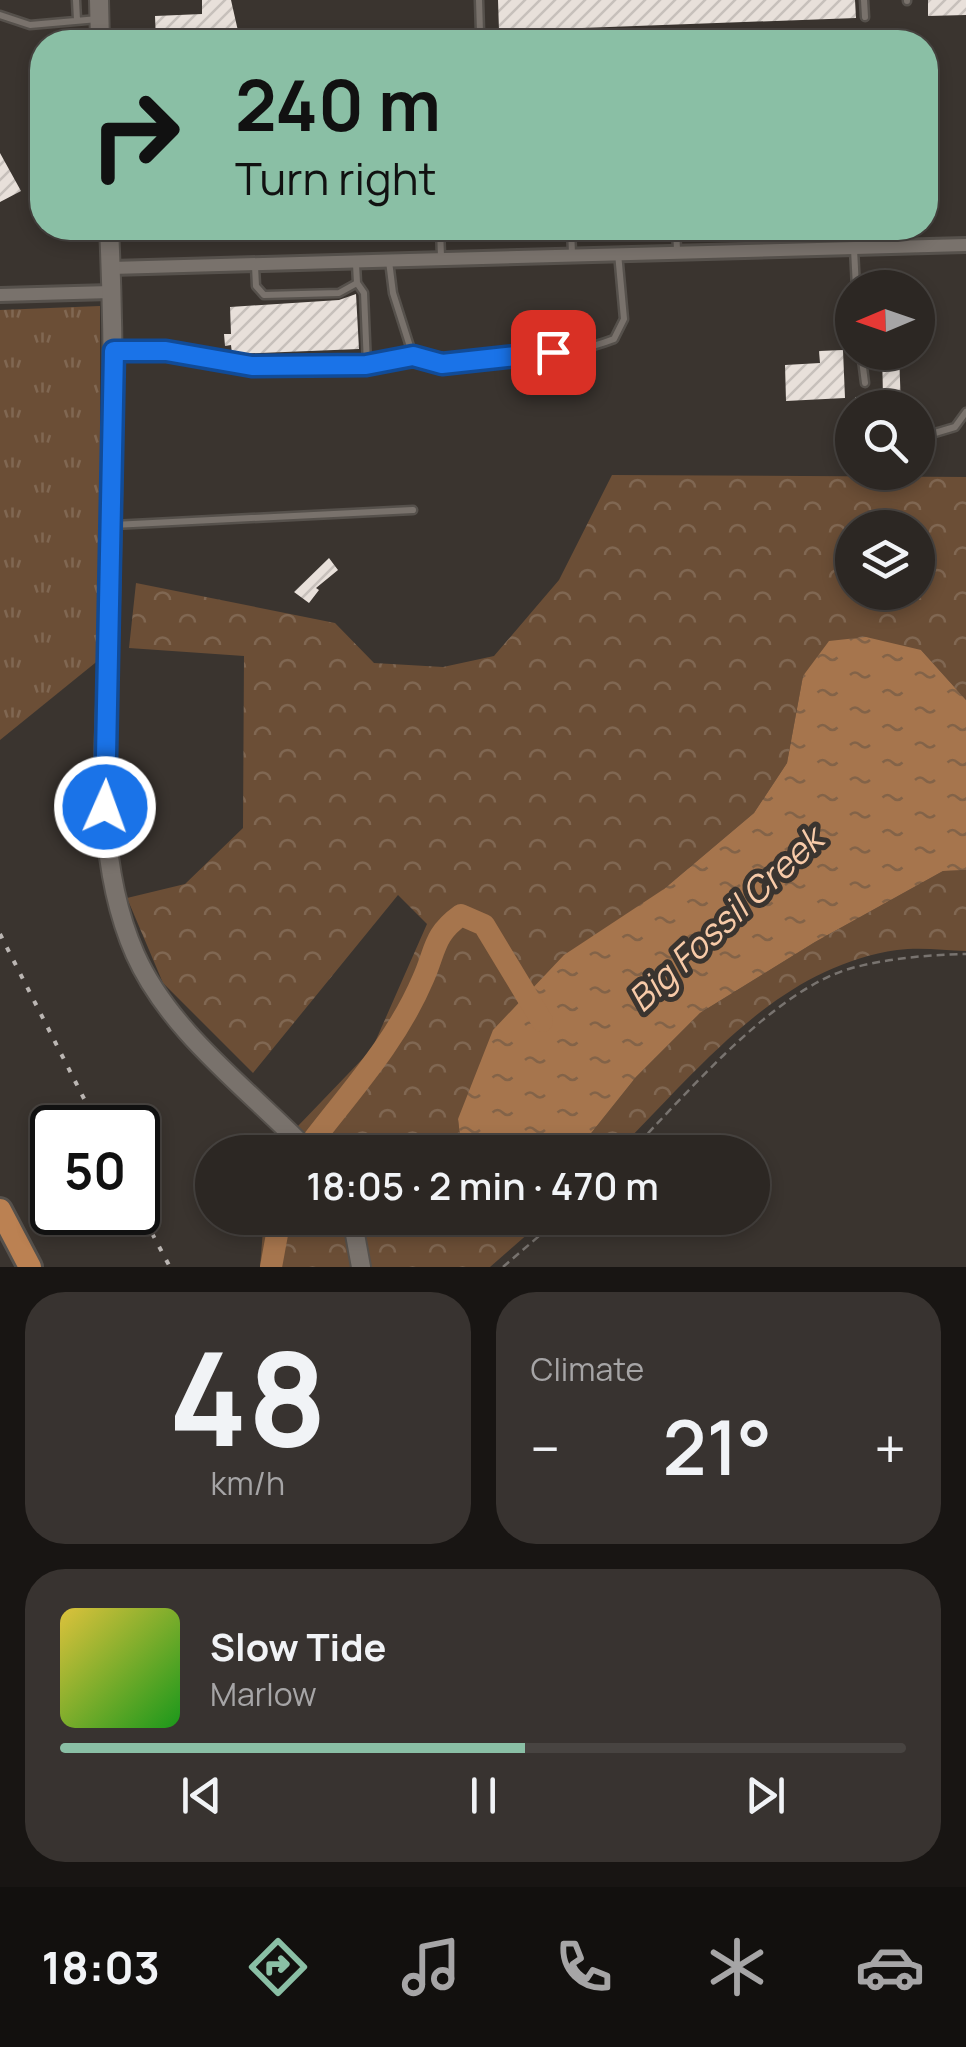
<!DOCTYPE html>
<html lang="en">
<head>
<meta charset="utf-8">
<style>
  body { margin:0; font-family:Manrope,sans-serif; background:#383330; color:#f1f3f6; height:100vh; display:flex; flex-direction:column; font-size:38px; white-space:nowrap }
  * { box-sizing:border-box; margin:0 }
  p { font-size:32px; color:#a6a5a6 }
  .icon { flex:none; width:55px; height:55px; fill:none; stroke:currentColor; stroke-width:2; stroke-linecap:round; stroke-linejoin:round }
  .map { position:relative; height:1267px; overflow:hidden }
  .panel { display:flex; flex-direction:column; gap:25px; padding:25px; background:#181513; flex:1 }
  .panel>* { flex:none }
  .top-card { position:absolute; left:30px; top:30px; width:908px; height:210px; border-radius:40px; box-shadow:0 5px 15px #0003,0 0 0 2px #484441; background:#8abfa5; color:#111; overflow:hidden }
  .needle { width:65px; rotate:268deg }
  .buttons { position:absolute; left:835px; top:270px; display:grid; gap:20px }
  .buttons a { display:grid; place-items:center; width:100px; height:100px; border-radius:50%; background:#2c2723; box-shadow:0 5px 15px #0003,0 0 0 2px #484441; font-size:50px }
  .speed { position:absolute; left:30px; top:1105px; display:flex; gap:20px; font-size:50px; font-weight:700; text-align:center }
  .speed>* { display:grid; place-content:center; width:130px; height:130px; border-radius:50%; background:#2c2723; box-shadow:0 5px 15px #0003,0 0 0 2px #484441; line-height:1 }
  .speed .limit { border:5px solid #111; border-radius:15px; background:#fff; color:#111 }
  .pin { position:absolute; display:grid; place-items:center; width:85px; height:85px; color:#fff; margin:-42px; border-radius:20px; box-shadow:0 5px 15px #0006 }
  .me { position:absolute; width:110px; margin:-55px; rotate:2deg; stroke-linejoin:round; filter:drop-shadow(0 0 8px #0008) }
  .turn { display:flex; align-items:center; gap:35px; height:210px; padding:0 40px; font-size:45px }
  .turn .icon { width:130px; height:130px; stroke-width:2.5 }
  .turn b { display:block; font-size:70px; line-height:85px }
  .big { font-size:75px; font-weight:600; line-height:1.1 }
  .panel .tile { flex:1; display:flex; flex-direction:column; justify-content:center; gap:15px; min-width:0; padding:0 35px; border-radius:40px; background:#383330 }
  .panel .dial { align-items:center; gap:0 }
  .dial b { font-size:130px; line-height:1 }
  .song { display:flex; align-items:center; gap:30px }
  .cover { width:120px; height:120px; border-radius:15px; background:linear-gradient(135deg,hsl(50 70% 55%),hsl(120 70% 35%)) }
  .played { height:10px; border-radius:5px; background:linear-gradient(90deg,#8abfa5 55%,#484441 55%) }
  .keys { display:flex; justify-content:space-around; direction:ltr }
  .heat { display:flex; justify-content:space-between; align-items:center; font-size:55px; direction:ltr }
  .panel .tiles { flex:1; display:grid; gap:25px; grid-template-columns:1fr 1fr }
  .tile:last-child { grid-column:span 2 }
  .trip { position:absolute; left:195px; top:1135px; width:575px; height:100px; border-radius:50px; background:#2c2723; box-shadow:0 5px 15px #0003,0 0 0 2px #484441; font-weight:600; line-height:100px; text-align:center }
  .menu { display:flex; height:160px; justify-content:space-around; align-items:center; background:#12100e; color:#a6a5a6 }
  .menu .icon { width:70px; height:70px }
  .menu .selected { color:#8abfa5 }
  .menu b { font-size:45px; color:#f1f3f6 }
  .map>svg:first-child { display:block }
  .grass { fill:url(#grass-tufts) }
  .forest { fill:url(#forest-crowns); fill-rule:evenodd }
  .water { fill:url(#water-ripples) }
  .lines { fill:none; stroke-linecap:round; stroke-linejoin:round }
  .river { stroke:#a6754d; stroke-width:22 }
  .building { fill:url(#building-hatch) }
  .service-casing { stroke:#56514c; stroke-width:11 }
  .minor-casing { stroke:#56514c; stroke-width:18 }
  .secondary-casing { stroke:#56514c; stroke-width:22 }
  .motorway-casing { stroke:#56514c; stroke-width:28 }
  .path { stroke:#78736f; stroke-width:2.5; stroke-dasharray:8 5; stroke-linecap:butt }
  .service { stroke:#79726c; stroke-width:6 }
  .minor { stroke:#79726c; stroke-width:12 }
  .secondary { stroke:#79726c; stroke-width:18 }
  .motorway { stroke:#bb8152; stroke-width:22 }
  .rail { stroke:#bbb6b3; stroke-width:4; stroke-dasharray:5 10; stroke-linecap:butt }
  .route-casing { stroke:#114b97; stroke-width:25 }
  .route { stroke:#1a73e8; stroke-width:18 }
  .labels { text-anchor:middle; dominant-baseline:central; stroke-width:10; stroke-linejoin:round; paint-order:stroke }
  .water-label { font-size:35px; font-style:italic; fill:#f7caa8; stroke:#3a342f }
</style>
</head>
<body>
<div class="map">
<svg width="966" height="1267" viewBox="0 0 966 1267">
  <defs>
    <pattern id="grass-tufts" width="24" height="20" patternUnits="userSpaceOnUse" patternTransform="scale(2.5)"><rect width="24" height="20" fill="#6b4e36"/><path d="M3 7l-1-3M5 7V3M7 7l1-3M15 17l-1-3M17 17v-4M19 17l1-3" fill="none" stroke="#806752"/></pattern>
    <pattern id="forest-crowns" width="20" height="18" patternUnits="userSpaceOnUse" patternTransform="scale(2.5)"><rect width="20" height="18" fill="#6b4e36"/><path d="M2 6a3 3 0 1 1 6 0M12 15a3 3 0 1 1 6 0" fill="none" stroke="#806752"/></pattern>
    <pattern id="water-ripples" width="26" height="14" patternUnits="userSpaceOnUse" patternTransform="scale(2.5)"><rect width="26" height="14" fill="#a6754d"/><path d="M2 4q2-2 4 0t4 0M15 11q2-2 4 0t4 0" fill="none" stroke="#836348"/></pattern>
    <pattern id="building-hatch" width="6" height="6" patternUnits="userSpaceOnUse" patternTransform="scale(2.5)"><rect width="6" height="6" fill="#e8e0da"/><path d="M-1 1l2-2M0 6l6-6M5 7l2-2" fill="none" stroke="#c7c0bb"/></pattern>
  </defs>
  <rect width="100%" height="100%" fill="#3a342f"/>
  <path class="grass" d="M100,306V659L0,740V310Z"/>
  <path class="forest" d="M612,475L966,477V700L921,650L803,676L787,763L754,813L664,889L458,1119L462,1152H273L372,1049L427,924L398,895L253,1073L163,983L127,898L185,884L243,828L244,656L129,648L136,583L335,623L374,663L443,667L494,656L559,580ZM852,528H918V592H852Z
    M966,870V951C944,950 919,947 897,950C775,968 698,1071 616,1152H576L636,1077L700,1013L815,942L943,871Z
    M264,1218H546L490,1267H260Z"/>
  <path class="water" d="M866,637L921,650L966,700V870L943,871L815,942L700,1013L636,1077L576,1152H462L458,1119L493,1030L564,955L664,889L754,813L787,763L803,676L829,641Z"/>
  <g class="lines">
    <path class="river" d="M304,1152C346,1096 395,1045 423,979C436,950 433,935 461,915L484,925L542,1021
      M271,1267L280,1218"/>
  </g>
  <path class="building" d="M202,0H231L238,31H232V42H156L155,16L202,14Z
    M498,0H855L856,18L499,31Z
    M928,0H966V15L928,16Z
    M0,153L21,191L0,202Z
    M356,294L359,349L232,354L231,345L225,346L224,334H231L230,307L339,300Z
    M843,350L845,398L786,401L785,365L820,363L819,351Z
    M882,352H899L901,408H855V397H883Z
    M329,558L338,570L316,588L319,590L309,603L294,592Z"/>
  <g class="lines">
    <g class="service-casing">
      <path id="service" d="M76,0L77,20
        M479,0L480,32
        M864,0L865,17
        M907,0V1
        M0,15L30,25L98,19
        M440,228L441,257
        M571,228L572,254
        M676,228L677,250
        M854,249L856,288
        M389,261L393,293L413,356C464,369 565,358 614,339L624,319L618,253
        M356,264L357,283L364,293L367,365
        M255,266L256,286L264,295L339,293L357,283
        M115,351C163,348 205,364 252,367C305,370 361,366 413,356
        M861,352L865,383
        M918,438L955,427L966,412
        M113,525L413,510"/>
    </g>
    <g class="minor-casing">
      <path id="minor" d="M111,268L966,245
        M0,295L111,292"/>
    </g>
    <g class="secondary-casing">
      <path id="secondary" d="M99,0L100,42
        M109,228C115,354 113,481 110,608C108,720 88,847 135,954C170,1033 251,1091 309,1152
        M352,1218L361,1267"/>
    </g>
    <g class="motorway-casing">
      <path id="motorway" d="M0,1210L30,1267"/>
    </g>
    <path class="path" d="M630,1152C687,1094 773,990 852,968C890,958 927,955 966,954
      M503,1267L560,1218"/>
    <use href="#service" class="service"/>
    <use href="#minor" class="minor"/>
    <use href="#secondary" class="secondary"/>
    <use href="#motorway" class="motorway"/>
    <path class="rail" d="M0,934L99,1128
      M138,1207L170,1267"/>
  </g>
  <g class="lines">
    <g class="route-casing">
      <path id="route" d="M105,807L114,351H166L252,366L366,365L413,356L442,364L553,352"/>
    </g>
    <use href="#route" class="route"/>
  </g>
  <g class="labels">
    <g class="water-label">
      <text transform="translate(725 919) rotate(-43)">Big Fossil Creek</text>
    </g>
  </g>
</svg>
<div class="buttons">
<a><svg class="needle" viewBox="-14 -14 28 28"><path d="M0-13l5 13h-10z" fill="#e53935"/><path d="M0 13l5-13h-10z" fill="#a6a5a6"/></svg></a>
<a><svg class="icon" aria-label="search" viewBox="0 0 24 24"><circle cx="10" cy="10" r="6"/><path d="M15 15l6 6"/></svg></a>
<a><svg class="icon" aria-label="layers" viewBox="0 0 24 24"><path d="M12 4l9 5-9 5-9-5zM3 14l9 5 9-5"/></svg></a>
</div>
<div class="speed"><div class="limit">50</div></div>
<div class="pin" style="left:553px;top:352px;background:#d93025"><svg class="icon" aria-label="arrive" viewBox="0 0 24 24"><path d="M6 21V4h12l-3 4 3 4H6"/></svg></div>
<svg class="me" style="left:105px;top:807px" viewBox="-20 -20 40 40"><circle r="17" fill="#1a73e8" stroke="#fff" stroke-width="3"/><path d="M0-11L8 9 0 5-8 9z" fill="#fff"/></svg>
<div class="trip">18:05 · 2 min · 470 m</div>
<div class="top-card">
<div class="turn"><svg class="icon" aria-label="right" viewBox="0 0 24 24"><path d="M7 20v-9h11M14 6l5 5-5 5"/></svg><div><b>240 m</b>Turn right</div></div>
</div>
</div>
<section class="panel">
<div class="tiles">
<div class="tile dial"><b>48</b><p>km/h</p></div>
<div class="tile"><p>Climate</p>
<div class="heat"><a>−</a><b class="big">21°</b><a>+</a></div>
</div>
<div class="tile">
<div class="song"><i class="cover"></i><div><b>Slow Tide</b><p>Marlow</p></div></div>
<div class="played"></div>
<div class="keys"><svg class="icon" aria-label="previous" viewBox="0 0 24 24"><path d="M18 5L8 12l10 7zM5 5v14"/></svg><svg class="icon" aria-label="pause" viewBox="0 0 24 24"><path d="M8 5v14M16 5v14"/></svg><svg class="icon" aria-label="next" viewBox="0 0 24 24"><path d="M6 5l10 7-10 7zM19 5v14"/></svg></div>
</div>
</div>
</section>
<nav class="menu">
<b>18:03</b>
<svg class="icon selected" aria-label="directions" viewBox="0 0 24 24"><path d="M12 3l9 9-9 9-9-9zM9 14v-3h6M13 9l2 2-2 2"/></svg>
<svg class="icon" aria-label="music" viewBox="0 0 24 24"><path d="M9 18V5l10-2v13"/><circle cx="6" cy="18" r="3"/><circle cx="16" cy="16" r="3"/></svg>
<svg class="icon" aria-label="phone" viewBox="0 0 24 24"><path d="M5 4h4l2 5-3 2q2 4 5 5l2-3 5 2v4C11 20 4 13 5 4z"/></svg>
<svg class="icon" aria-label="climate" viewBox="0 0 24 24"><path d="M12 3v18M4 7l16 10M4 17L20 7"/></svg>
<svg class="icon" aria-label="car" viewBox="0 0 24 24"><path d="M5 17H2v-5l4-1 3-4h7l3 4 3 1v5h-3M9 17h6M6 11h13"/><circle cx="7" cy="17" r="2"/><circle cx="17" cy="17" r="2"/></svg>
</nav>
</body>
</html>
